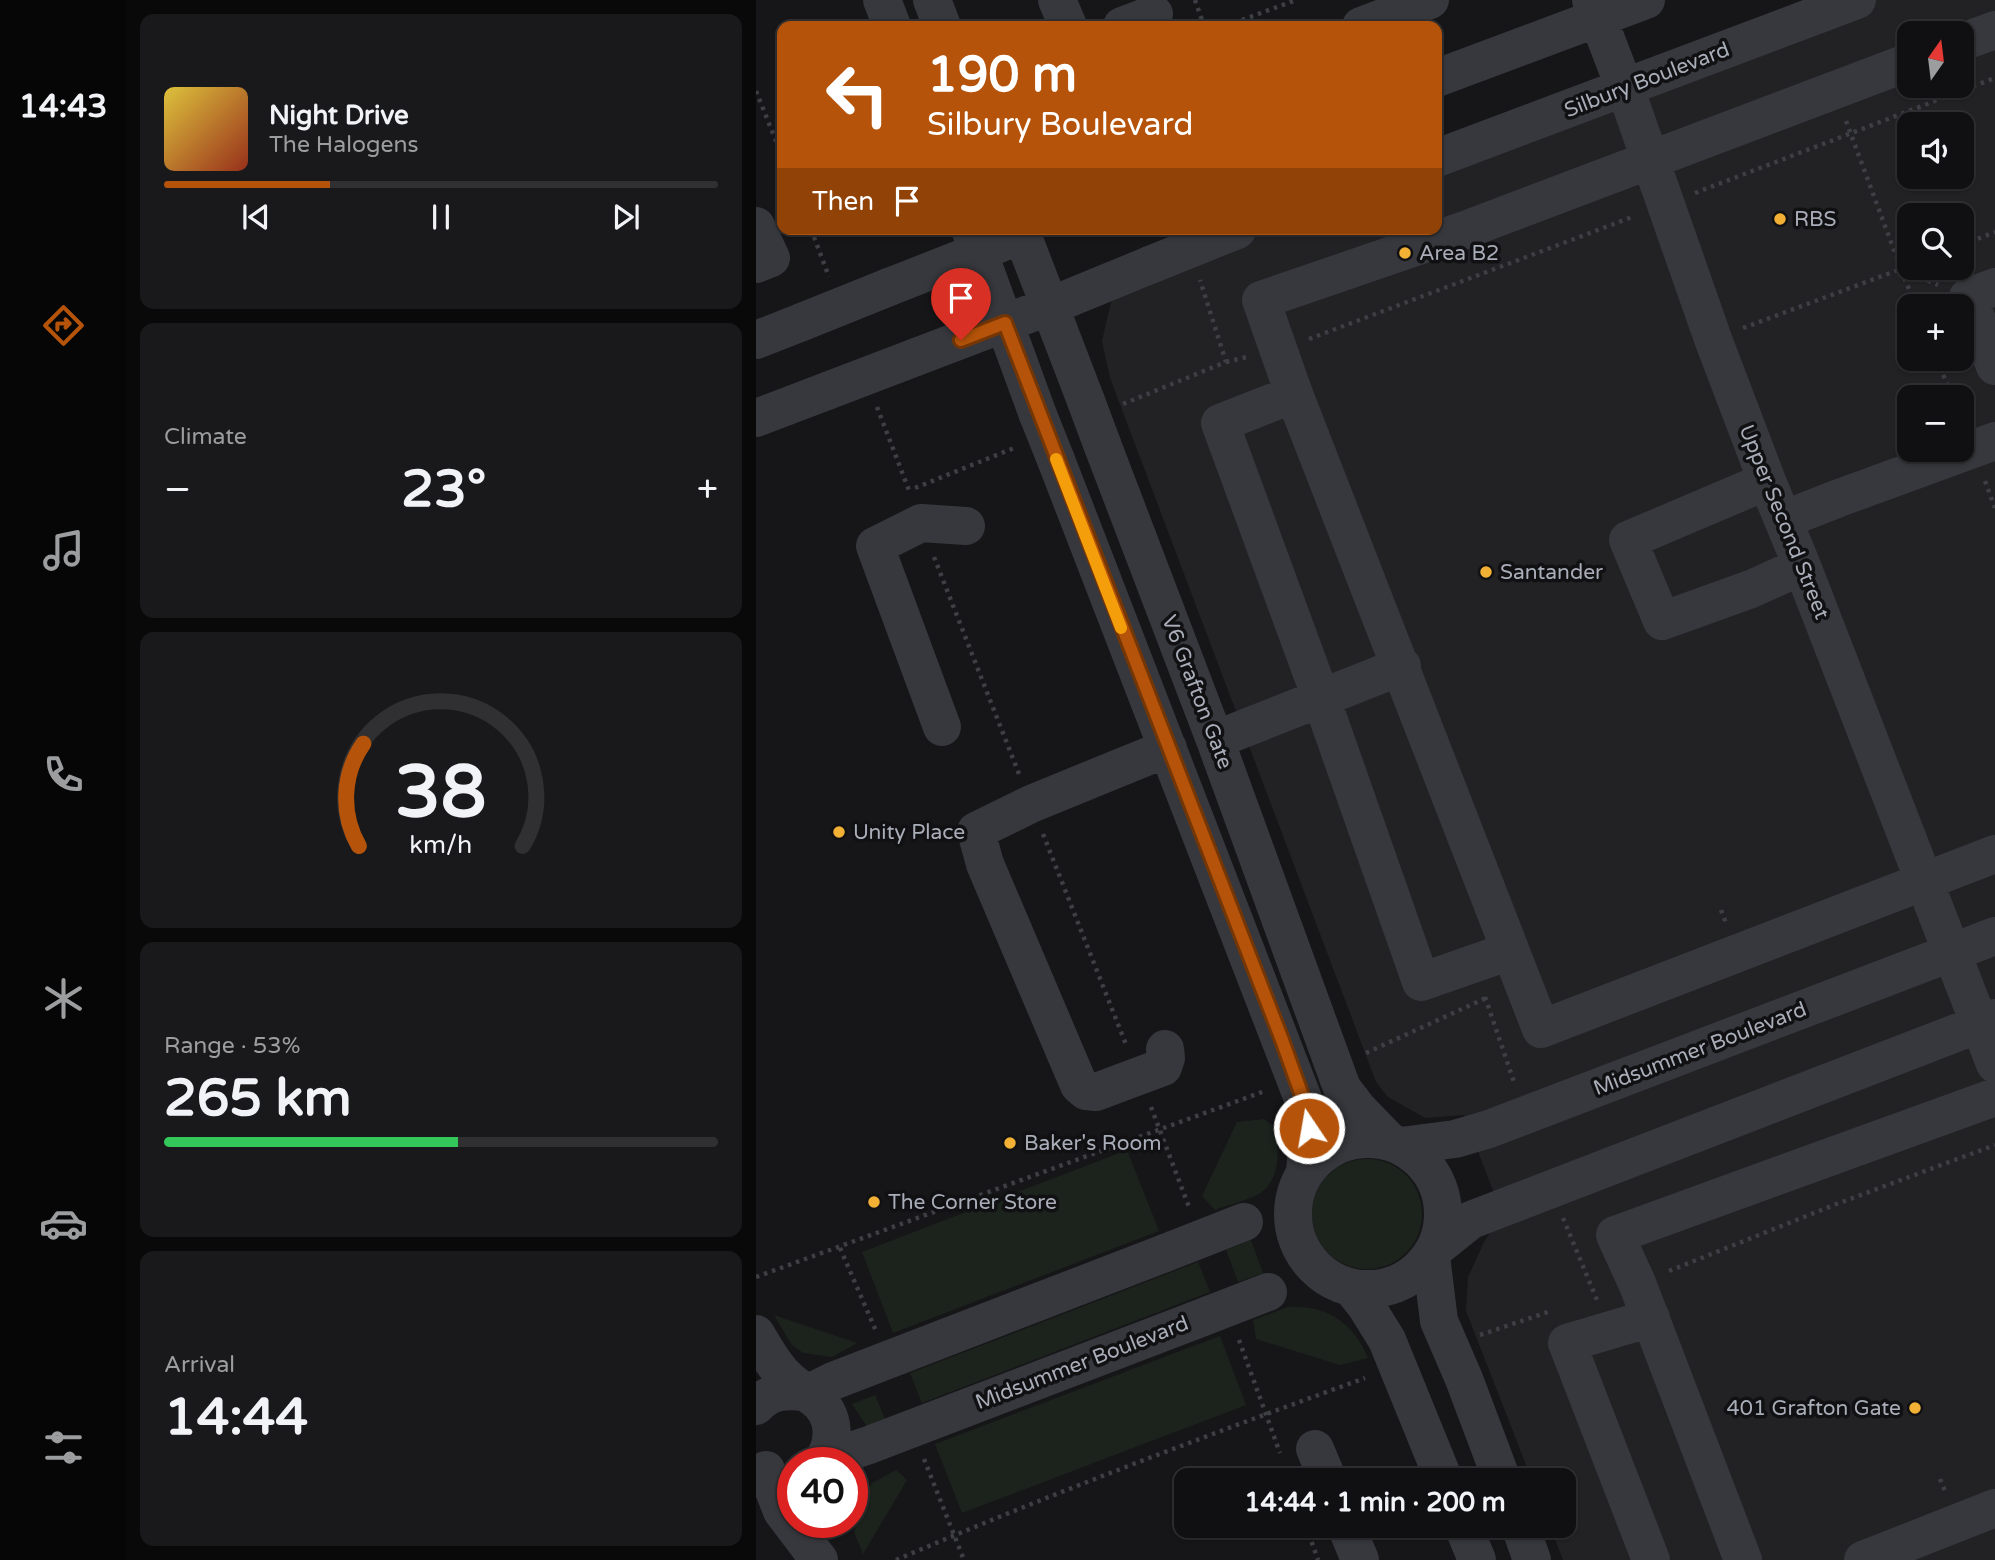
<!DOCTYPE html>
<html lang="en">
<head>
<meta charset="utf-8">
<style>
  body { margin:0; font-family:"Varela Round",sans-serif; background:#19191b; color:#f1f3f6; height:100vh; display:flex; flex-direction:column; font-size:26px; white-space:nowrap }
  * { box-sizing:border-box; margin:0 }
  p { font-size:23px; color:#9c9d9f }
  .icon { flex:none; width:38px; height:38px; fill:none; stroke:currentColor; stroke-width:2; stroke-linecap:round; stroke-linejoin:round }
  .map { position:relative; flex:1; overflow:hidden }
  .panel { display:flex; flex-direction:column; gap:14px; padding:14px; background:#09090a; width:630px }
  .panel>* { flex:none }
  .guide { position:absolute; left:21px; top:21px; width:665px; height:214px; border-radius:14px; box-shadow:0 2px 5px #0004,0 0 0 2px #303032; background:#b45309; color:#fff; overflow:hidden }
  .needle { width:46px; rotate:14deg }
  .tools { position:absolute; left:1141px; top:21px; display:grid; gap:14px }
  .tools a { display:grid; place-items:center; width:77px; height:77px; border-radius:14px; background:#101012; box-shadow:0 2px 5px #0004,0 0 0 2px #303032; font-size:35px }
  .speed { position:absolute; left:21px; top:1447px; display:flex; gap:14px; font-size:35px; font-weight:700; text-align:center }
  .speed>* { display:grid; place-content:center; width:91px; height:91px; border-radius:50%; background:#101012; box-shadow:0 2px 5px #0004,0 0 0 2px #303032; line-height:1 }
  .speed .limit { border:10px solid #d22; background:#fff; color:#111 }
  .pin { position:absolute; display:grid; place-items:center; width:60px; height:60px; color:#fff; margin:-72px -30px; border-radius:50% 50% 50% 0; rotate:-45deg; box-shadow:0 0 7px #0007 }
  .pin .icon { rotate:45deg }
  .me { position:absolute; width:77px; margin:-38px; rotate:348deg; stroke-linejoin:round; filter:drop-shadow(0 0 5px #0008) }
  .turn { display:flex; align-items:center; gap:24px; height:147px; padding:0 35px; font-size:32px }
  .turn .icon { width:91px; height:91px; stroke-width:2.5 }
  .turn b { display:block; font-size:49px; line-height:60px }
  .then { display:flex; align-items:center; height:66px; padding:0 35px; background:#0003; gap:14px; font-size:26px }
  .big { font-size:52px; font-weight:700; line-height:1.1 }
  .panel .widget { flex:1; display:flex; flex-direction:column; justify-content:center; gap:10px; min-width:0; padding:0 24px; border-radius:14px; background:#19191b }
  .panel .dial { align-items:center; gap:0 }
  .dial svg { height:182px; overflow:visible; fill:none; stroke:#303032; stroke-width:7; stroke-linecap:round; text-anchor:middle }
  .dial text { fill:#f1f3f6; stroke:none }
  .song { display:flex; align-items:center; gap:21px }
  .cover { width:84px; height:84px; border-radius:10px; background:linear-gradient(135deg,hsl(50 70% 55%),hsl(10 70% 35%)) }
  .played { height:7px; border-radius:4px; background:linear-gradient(90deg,#b45309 30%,#303032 30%) }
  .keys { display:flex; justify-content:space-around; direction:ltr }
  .heat { display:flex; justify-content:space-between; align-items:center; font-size:38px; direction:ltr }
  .charge { height:10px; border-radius:5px; background:linear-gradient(90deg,#34c759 53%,#303032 0) }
  .trip { position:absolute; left:418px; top:1468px; width:402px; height:70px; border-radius:14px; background:#101012; box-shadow:0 2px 5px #0004,0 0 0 2px #303032; font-weight:700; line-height:70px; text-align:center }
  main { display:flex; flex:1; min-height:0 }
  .tabs { display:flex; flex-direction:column; width:126px; justify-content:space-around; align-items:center; background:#060607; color:#9c9d9f }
  .tabs .icon { width:49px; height:49px }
  .tabs .active { color:#b45309 }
  .tabs b { font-size:32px; color:#f1f3f6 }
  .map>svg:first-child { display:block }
  .built { fill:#222225; fill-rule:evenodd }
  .green { fill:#1c231d }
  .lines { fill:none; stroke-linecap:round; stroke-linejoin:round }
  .path { stroke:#3d3f44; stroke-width:4.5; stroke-dasharray:3.5 5; stroke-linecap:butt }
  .minor { stroke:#37383d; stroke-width:38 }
  .minor-bridge { stroke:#37383d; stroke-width:38 }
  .route-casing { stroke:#753606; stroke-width:18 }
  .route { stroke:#b45309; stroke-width:12 }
  .slow { stroke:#f59e0b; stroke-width:12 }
  .poi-dot { fill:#f2b134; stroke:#111113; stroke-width:2.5 }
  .labels { text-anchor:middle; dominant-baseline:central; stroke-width:7; stroke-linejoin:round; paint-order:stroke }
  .street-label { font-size:21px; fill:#a8adb8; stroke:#111113 }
  .poi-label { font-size:21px; fill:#a8adb8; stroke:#111113; text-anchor:start }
</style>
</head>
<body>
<main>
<nav class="tabs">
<b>14:43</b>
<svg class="icon active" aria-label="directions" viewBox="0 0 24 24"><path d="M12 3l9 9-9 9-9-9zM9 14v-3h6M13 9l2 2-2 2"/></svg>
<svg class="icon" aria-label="music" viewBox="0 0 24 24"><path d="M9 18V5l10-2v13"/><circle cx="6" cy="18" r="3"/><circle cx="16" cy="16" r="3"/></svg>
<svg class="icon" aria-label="phone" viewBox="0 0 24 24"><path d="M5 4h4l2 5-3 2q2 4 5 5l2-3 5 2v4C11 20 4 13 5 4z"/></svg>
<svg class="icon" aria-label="climate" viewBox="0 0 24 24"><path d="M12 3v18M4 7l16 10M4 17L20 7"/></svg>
<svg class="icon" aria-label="car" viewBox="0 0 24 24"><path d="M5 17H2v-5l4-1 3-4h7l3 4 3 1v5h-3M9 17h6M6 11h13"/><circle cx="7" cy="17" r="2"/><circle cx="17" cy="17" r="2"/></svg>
<svg class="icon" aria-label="filters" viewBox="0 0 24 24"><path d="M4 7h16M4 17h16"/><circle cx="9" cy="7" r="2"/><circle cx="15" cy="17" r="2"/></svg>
</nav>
<section class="panel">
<div class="widget">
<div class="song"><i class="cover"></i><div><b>Night Drive</b><p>The Halogens</p></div></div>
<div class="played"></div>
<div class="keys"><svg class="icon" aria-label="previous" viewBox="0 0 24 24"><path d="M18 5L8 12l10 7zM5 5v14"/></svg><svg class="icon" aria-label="pause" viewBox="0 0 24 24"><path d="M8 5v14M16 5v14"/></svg><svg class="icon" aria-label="next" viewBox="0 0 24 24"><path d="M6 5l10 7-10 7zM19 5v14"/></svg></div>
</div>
<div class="widget"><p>Climate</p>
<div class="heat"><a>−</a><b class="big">23°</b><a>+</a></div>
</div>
<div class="widget dial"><svg viewBox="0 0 100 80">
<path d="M14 69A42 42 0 1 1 86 69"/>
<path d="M14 69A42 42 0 0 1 16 24" stroke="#b45309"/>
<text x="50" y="56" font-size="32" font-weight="700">38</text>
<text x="50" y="72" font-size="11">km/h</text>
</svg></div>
<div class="widget"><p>Range · 53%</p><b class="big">265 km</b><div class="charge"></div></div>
<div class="widget"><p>Arrival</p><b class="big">14:44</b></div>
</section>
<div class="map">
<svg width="1239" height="1560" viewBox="0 0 1239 1560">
  <rect width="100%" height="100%" fill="#161618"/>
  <path class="built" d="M1118,0H1239V1560H807L794,1526H808V1480H776L710,1311L712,1277L728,1242L746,1214L708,1115L669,1118L632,1097L620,1082L354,378L346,341L355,302L379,282L517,229H681V167ZM1153,33H1206V86H1153ZM1153,124H1206V177H1153ZM1153,215H1206V268H1153ZM1153,306H1206V359H1153ZM1153,397H1206V450H1153Z"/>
  <path class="green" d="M508,1119L519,1127C523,1148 525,1176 507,1191C498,1199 471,1205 459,1210L446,1196L481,1122Z
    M371,1150L403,1231L137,1333L106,1252Z
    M556 1214a55 55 0 1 1 110 0a55 55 0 1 1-110 0Z
    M495,1240L507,1273L482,1282L470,1250Z
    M442,1262L454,1292L166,1403L154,1373Z
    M532,1307C570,1305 597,1322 612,1358L584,1365L500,1339L497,1320Z
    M18,1315L101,1343L76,1357L47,1353L35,1344Z
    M464,1336L490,1405L206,1513L179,1444Z
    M119,1395L130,1421L112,1428L96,1404Z
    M140,1470L151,1480L107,1554L98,1532L105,1506L116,1483Z"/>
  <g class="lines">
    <path class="path" d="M439,0L448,26
      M470,26L540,0
      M0,91L26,156
      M1090,121L1145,269L1182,285
      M939,193L1239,78
      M55,229L73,277
      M1206,245L1239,232
      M1145,270L1160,306
      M987,328L1153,266
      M553,339L879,216
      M1181,359L1196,397
      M470,362L491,357
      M367,404L470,362L444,280
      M121,407L154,493
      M1229,481L1239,508
      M159,488L258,448
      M178,557L263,774
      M287,834L371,1047
      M965,910L970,923
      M729,997L759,1085
      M610,1053L730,998
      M395,1107L433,1207
      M807,1218L841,1300
      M84,1248L120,1331
      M913,1271L1078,1205L1239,1145
      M0,1277L509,1091
      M724,1335L795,1311
      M483,1340L524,1453
      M168,1459L208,1560
      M1184,1479L1189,1491
      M550,1526L562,1560
      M140,1560C294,1494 452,1435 609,1378"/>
    <path class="minor" d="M126,0L136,26
      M176,0L186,26
      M301,0L312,26
      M835,0L874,102L957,339L1011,481L1046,566L1239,1064
      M366,26L398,14
      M605,26L674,0
      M1206,42L1239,30
      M1153,62L709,230L505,300L538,394L785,1029L1239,854
      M681,78L890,0
      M681,158L1101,0
      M0,226L15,258L0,264
      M214,229L282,415
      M264,229L330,401
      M133,287L245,243
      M1239,287L1212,297L1239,366
      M0,340L46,322
      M160,357L294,306L394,265
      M538,394L464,423L565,698L665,982L754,951
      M0,418L71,391
      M346,444L459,740L586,1088L602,1109L634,1142
      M300,460L549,1104L553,1128L549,1171
      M1011,481L872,540L906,621L995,589L1046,566
      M1027,520L1083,498L1239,441
      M186,727L119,546L165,523L210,526
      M459,740L646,666
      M409,1049L410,1058L407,1067L340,1092L330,1091L323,1085L229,864L220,831L275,804L412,748
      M537 1214a75 75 0 1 1 150 0a75 75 0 1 1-150 0Z
      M645,1146L699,1139L733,1129L1239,936
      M680,1248L715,1220L1239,1018
      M675,1256L683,1321L708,1379L746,1480
      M596,1288L610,1306L631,1340L688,1480
      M895,1318L811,1343L895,1560
      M0,1334C9,1349 18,1367 32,1379C40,1387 50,1392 59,1399C80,1415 80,1443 65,1463
      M51,1394L77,1381L409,1253
      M0,1406C14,1391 28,1390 47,1392
      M559,1449L572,1480
      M68,1460L113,1445L437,1321
      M10,1470L26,1511L63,1560
      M590,1526L604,1560
      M707,1526L721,1560
      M764,1526L776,1560
      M987,1560L881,1283L859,1235L1239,1097
      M1107,1560L1239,1508"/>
    <path class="minor-bridge" d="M394,265L481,230
      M46,322L133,287
      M71,391L160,357
      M330,401L346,444
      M282,415L300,460
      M409,1253L488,1222
      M437,1321L512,1292"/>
  </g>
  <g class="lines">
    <g class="route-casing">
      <path id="route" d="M205,340L249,323L526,1040L549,1104L553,1128"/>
    </g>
    <use href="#route" class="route"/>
    <path class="slow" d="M300,459L365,628"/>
  </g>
  <g class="poi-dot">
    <circle cx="1024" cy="219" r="7"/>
    <circle cx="649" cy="253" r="7"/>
    <circle cx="730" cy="572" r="7"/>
    <circle cx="83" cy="832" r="7"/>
    <circle cx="254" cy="1143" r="7"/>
    <circle cx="118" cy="1202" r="7"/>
    <circle cx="1159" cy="1408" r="7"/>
  </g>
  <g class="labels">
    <g class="street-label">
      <text transform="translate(891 80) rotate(-21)">Silbury Boulevard</text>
      <text transform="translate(1028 522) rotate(68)">Upper Second Street</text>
      <text transform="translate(441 692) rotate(69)">V6 Grafton Gate</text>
      <text transform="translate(944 1049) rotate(-21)">Midsummer Boulevard</text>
      <text transform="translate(326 1363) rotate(-21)">Midsummer Boulevard</text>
    </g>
    <g class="poi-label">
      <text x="1038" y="219">RBS</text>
      <text x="663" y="253">Area B2</text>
      <text x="744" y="572">Santander</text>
      <text x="97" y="832">Unity Place</text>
      <text x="268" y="1143">Baker's Room</text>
      <text x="132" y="1202">The Corner Store</text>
      <text x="1145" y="1408" text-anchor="end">401 Grafton Gate</text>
    </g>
  </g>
</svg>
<div class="tools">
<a><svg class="needle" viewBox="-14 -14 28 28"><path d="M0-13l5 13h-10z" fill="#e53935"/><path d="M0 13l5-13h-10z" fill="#9c9d9f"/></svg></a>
<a><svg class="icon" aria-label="sound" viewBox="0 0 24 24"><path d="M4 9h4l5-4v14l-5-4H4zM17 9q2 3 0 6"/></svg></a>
<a><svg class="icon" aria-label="search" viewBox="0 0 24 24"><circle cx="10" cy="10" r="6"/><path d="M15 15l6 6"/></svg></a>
<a>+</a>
<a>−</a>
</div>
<div class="speed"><div class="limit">40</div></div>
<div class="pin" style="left:205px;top:340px;background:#d93025"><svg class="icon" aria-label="arrive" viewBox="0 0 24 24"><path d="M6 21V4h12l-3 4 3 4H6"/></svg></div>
<svg class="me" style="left:553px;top:1128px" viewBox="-20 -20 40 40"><circle r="17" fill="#b45309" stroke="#fff" stroke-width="3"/><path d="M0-11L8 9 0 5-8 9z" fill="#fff"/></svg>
<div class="trip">14:44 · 1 min · 200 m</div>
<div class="guide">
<div class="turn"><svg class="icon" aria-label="left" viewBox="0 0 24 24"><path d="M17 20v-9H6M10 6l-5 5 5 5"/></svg><div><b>190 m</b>Silbury Boulevard</div></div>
<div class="then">Then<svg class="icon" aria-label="arrive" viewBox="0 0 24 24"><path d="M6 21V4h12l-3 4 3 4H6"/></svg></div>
</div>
</div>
</main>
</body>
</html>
